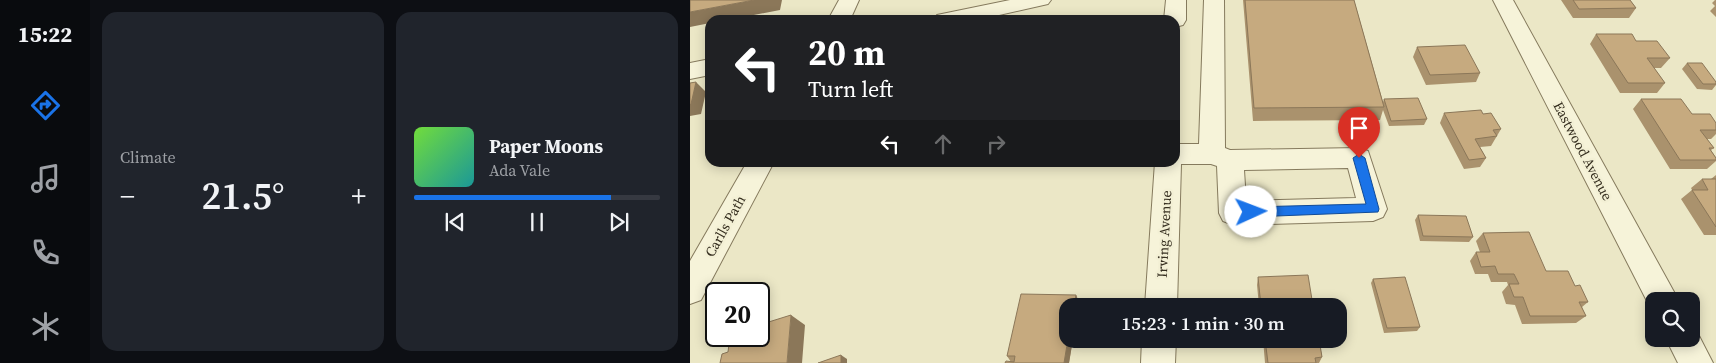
<!DOCTYPE html>
<html lang="en">
<head>
<meta charset="utf-8">
<style>
  body { margin:0; font-family:"Source Serif 4",serif; background:#20242c; color:#f1f3f6; height:100vh; display:flex; flex-direction:column; font-size:19px; white-space:nowrap }
  * { box-sizing:border-box; margin:0 }
  p { font-size:16px; color:#9ea1a6 }
  .icon { flex:none; width:28px; height:28px; fill:none; stroke:currentColor; stroke-width:2; stroke-linecap:round; stroke-linejoin:round }
  .map { position:relative; flex:1; overflow:hidden }
  .sheet { display:flex; flex-direction:column; gap:12px; padding:12px; background:#0d0f14; width:600px }
  .sheet>* { flex:none }
  .top-card { position:absolute; left:15px; top:15px; width:475px; height:152px; border-radius:15px; box-shadow:0 2px 12px #0003; background:#202124; color:#fff; overflow:hidden }
  .tools { position:absolute; left:955px; top:292px; display:grid; gap:10px }
  .tools a { display:grid; place-items:center; width:55px; height:55px; border-radius:10px; background:#171b24; box-shadow:0 2px 12px #0003; font-size:25px }
  .speed { position:absolute; left:15px; top:282px; display:flex; gap:10px; font-size:25px; font-weight:700; text-align:center }
  .speed>* { display:grid; place-content:center; width:65px; height:65px; border-radius:50%; background:#171b24; box-shadow:0 2px 12px #0003; line-height:1 }
  .speed .limit { border:2px solid #111; border-radius:8px; background:#fff; color:#111 }
  .pin { position:absolute; display:grid; place-items:center; width:42px; height:42px; color:#fff; margin:-51px -21px; border-radius:50% 50% 50% 0; rotate:-45deg; box-shadow:0 0 5px #0007 }
  .pin .icon { rotate:45deg }
  .me { position:absolute; width:55px; margin:-28px; rotate:88deg; stroke-linejoin:round; filter:drop-shadow(0 0 4px #0008) }
  .turn { display:flex; align-items:center; gap:18px; height:105px; padding:0 20px; font-size:22px }
  .turn .icon { width:65px; height:65px; stroke-width:2.5 }
  .turn b { display:block; font-size:35px; line-height:42px }
  .lanes { display:flex; align-items:center; height:48px; padding:0 20px; background:#0003; justify-content:center; gap:25px; direction:ltr }
  .lanes .off { opacity:.35 }
  .big { font-size:38px; font-weight:600; line-height:1.1 }
  .sheet .card { flex:1; display:flex; flex-direction:column; justify-content:center; gap:8px; min-width:0; padding:0 18px; border-radius:15px; background:#20242c }
  .song { display:flex; align-items:center; gap:15px }
  .cover { width:60px; height:60px; border-radius:8px; background:linear-gradient(135deg,hsl(100 70% 55%),hsl(180 70% 35%)) }
  .played { height:5px; border-radius:2px; background:linear-gradient(90deg,#1a73e8 80%,#363941 80%) }
  .keys { display:flex; justify-content:space-around; direction:ltr }
  .heat { display:flex; justify-content:space-between; align-items:center; font-size:28px; direction:ltr }
  .sheet .tiles { flex:1; display:grid; gap:12px; grid-template-columns:repeat(2,1fr) }
  .trip { position:absolute; left:369px; top:298px; width:288px; height:50px; border-radius:15px; background:#171b24; box-shadow:0 2px 12px #0003; font-weight:600; line-height:50px; text-align:center }
  main { display:flex; flex:1; min-height:0 }
  .tab-bar { display:flex; flex-direction:column; width:90px; justify-content:space-around; align-items:center; background:#090b0e; color:#9ea1a6 }
  .tab-bar .icon { width:35px; height:35px }
  .tab-bar .selected { color:#1a73e8 }
  .tab-bar b { font-size:22px; color:#f1f3f6 }
  .map>svg:first-child { display:block }
  .lines { fill:none; stroke-linecap:round; stroke-linejoin:round }
  .minor-casing { stroke:#857a5d; stroke-width:2 }
  .minor { fill:#f6f3d9; fill-rule:evenodd }
  .wall { fill:#aa926d }
  .shaded-wall { fill:#8b7759 }
  .building { fill:#c6aa7f; stroke:#8b7759 }
  .route { fill:#1a73e8; stroke:#114b97 }
  .labels { text-anchor:middle; dominant-baseline:central; stroke-width:5; stroke-linejoin:round; paint-order:stroke }
  .street-label { font-size:14px; fill:#362f20; stroke:#f3f0d5 }
</style>
</head>
<body>
<main>
<nav class="tab-bar">
<b>15:22</b>
<svg class="icon selected" aria-label="directions" viewBox="0 0 24 24"><path d="M12 3l9 9-9 9-9-9zM9 14v-3h6M13 9l2 2-2 2"/></svg>
<svg class="icon" aria-label="music" viewBox="0 0 24 24"><path d="M9 18V5l10-2v13"/><circle cx="6" cy="18" r="3"/><circle cx="16" cy="16" r="3"/></svg>
<svg class="icon" aria-label="phone" viewBox="0 0 24 24"><path d="M5 4h4l2 5-3 2q2 4 5 5l2-3 5 2v4C11 20 4 13 5 4z"/></svg>
<svg class="icon" aria-label="climate" viewBox="0 0 24 24"><path d="M12 3v18M4 7l16 10M4 17L20 7"/></svg>
</nav>
<section class="sheet">
<div class="tiles">
<div class="card"><p>Climate</p>
<div class="heat"><a>−</a><b class="big">21.5°</b><a>+</a></div>
</div>
<div class="card">
<div class="song"><i class="cover"></i><div><b>Paper Moons</b><p>Ada Vale</p></div></div>
<div class="played"></div>
<div class="keys"><svg class="icon" aria-label="previous" viewBox="0 0 24 24"><path d="M18 5L8 12l10 7zM5 5v14"/></svg><svg class="icon" aria-label="pause" viewBox="0 0 24 24"><path d="M8 5v14M16 5v14"/></svg><svg class="icon" aria-label="next" viewBox="0 0 24 24"><path d="M6 5l10 7-10 7zM19 5v14"/></svg></div>
</div>
</div>
</section>
<div class="map">
<svg width="1026" height="363" viewBox="0 0 1026 363">
  <rect width="100%" height="100%" fill="#ebe7c6"/>
  <g class="lines">
    <g class="minor-casing">
      <path id="minor" d="M149,0H169L160,20H138Z
        M320,0H361L358,4L287,20H244L247,15Z
        M476,0H496V20L493,25L485,27V20H474Z
        M514,0H534L535,148L540,150L669,148L678,151L697,209L693,217L683,221L543,225L533,221L529,213L527,166L521,164H491L487,306H455L465,162H485V144H509ZM658,168L666,198L556,201L554,170Z
        M803,0H823L989,301H964V312L962,311Z
        M20,59V75L0,79V63Z
        M57,162H84L11,300L0,304V261Z
        M1001,326L1005,328L1023,363H988L976,339H1001Z
        M452,339H486L485,363H451Z"/>
    </g>
    <use href="#minor" class="minor"/>
  </g>
  <path class="wall" d="M553,0H664L693,102L694,99L737,119L734,125L699,126L693,110L690,120L563,121Z
    M871,0H940L946,8L939,18H883Z
    M1025,0H1026V17L1020,11L1025,6L1022,3Z
    M906,34L946,41L980,58L971,68H964L975,83L967,93H930L900,44Z
    M727,47L790,73L786,82L736,85L723,57Z
    M997,63L1026,82V85L1022,90L1007,89L992,69Z
    M951,99L1002,114L1026,123V134L1021,139H1017L1024,148L1021,150L1026,158V161L1017,169H980L943,109Z
    M754,113L793,114L811,129L801,146L790,147L796,158L790,167L774,169L750,123Z
    M1026,175V235H1014L991,199L1002,190L1001,188L1012,179H1021Z
    M728,215L783,237L779,242L730,241L725,220Z
    M793,233L856,271L885,286L898,302L892,307L896,316L886,323L832,324L825,305L816,304L812,292L818,285L817,282H801L798,274H785L780,261L786,252H790L786,241Z
    M568,277L623,306H569L567,285Z
    M683,279L730,327L727,331L694,333L681,283Z
    M386,295L389,302L379,363L321,362L317,356Z
    M573,339H629L632,357L629,363H575Z"/>
  <path class="shaded-wall" d="M64,0H92L90,10L38,20H20V23L0,27V12Z
    M6,82L16,92L11,114L0,116V105Z
    M386,295L389,302L388,306H384Z
    M101,315L115,325L112,363H97Z
    M378,339H383L379,363H374Z
    M151,355L157,359V363H151Z"/>
  <path class="building" d="M0,0H64L0,12Z
    M555,0H664L694,107L564,108Z
    M883,0H940L946,8L889,9Z
    M906,34H942L946,41H967L980,58H957L975,83H938Z
    M775,45L790,73L740,75L727,47Z
    M997,63H1012L1026,82V84H1013Z
    M6,82L1,104L0,105V83Z
    M728,98L737,119L701,121L694,99Z
    M951,99H991L1002,114H1020L1026,123V130H1010L1024,148H1019L1026,158V160H990Z
    M791,110L793,114L801,113L811,129L803,130L807,136L785,139L796,158L779,160L754,113Z
    M1012,179H1026V227L1002,190H1018Z
    M728,215L776,216L783,237L733,236Z
    M839,232L856,271H878L885,286L890,285L898,302H889L896,316H840L833,297H824L819,284H829L824,274H808L805,266L791,267L786,252H800L793,233Z
    M618,275L623,306H571L568,277Z
    M715,277L730,327L697,328L683,279Z
    M331,294L386,295L384,306H378V339L374,363H315L316,361L324,362L325,356H317Z
    M101,315L97,363H30L32,354L38,352L40,336H69V325Z
    M575,339H629L632,357L625,358L626,363H578Z
    M151,355V363H128Z"/>
  <path class="route" d="M669,154L675,158L689,209L688,212L561,217L557,216L555,212L557,209L561,207L676,204L663,158Z"/>
  <g class="labels">
    <g class="street-label">
      <text transform="translate(893 151) rotate(62)">Eastwood Avenue</text>
      <text transform="translate(35 226) rotate(-61)">Carlls Path</text>
      <text transform="translate(474 234) rotate(-87)">Irving Avenue</text>
    </g>
  </g>
</svg>
<div class="tools">
<a><svg class="icon" aria-label="search" viewBox="0 0 24 24"><circle cx="10" cy="10" r="6"/><path d="M15 15l6 6"/></svg></a>
</div>
<div class="speed"><div class="limit">20</div></div>
<div class="pin" style="left:669px;top:158px;background:#d93025"><svg class="icon" aria-label="arrive" viewBox="0 0 24 24"><path d="M6 21V4h12l-3 4 3 4H6"/></svg></div>
<svg class="me" style="left:561px;top:212px" viewBox="-20 -20 40 40"><circle r="19" fill="#fff"/><path d="M0-13L10 11 0 6-10 11z" fill="#1a73e8"/></svg>
<div class="trip">15:23 · 1 min · 30 m</div>
<div class="top-card">
<div class="turn"><svg class="icon" aria-label="left" viewBox="0 0 24 24"><path d="M17 20v-9H6M10 6l-5 5 5 5"/></svg><div><b>20 m</b>Turn left</div></div>
<div class="lanes"><svg class="icon" aria-label="left" viewBox="0 0 24 24"><path d="M17 20v-9H6M10 6l-5 5 5 5"/></svg><svg class="icon off" aria-label="ahead" viewBox="0 0 24 24"><path d="M12 20V5M6 11l6-6 6 6"/></svg><svg class="icon off" aria-label="right" viewBox="0 0 24 24"><path d="M7 20v-9h11M14 6l5 5-5 5"/></svg></div>
</div>
</div>
</main>
</body>
</html>
